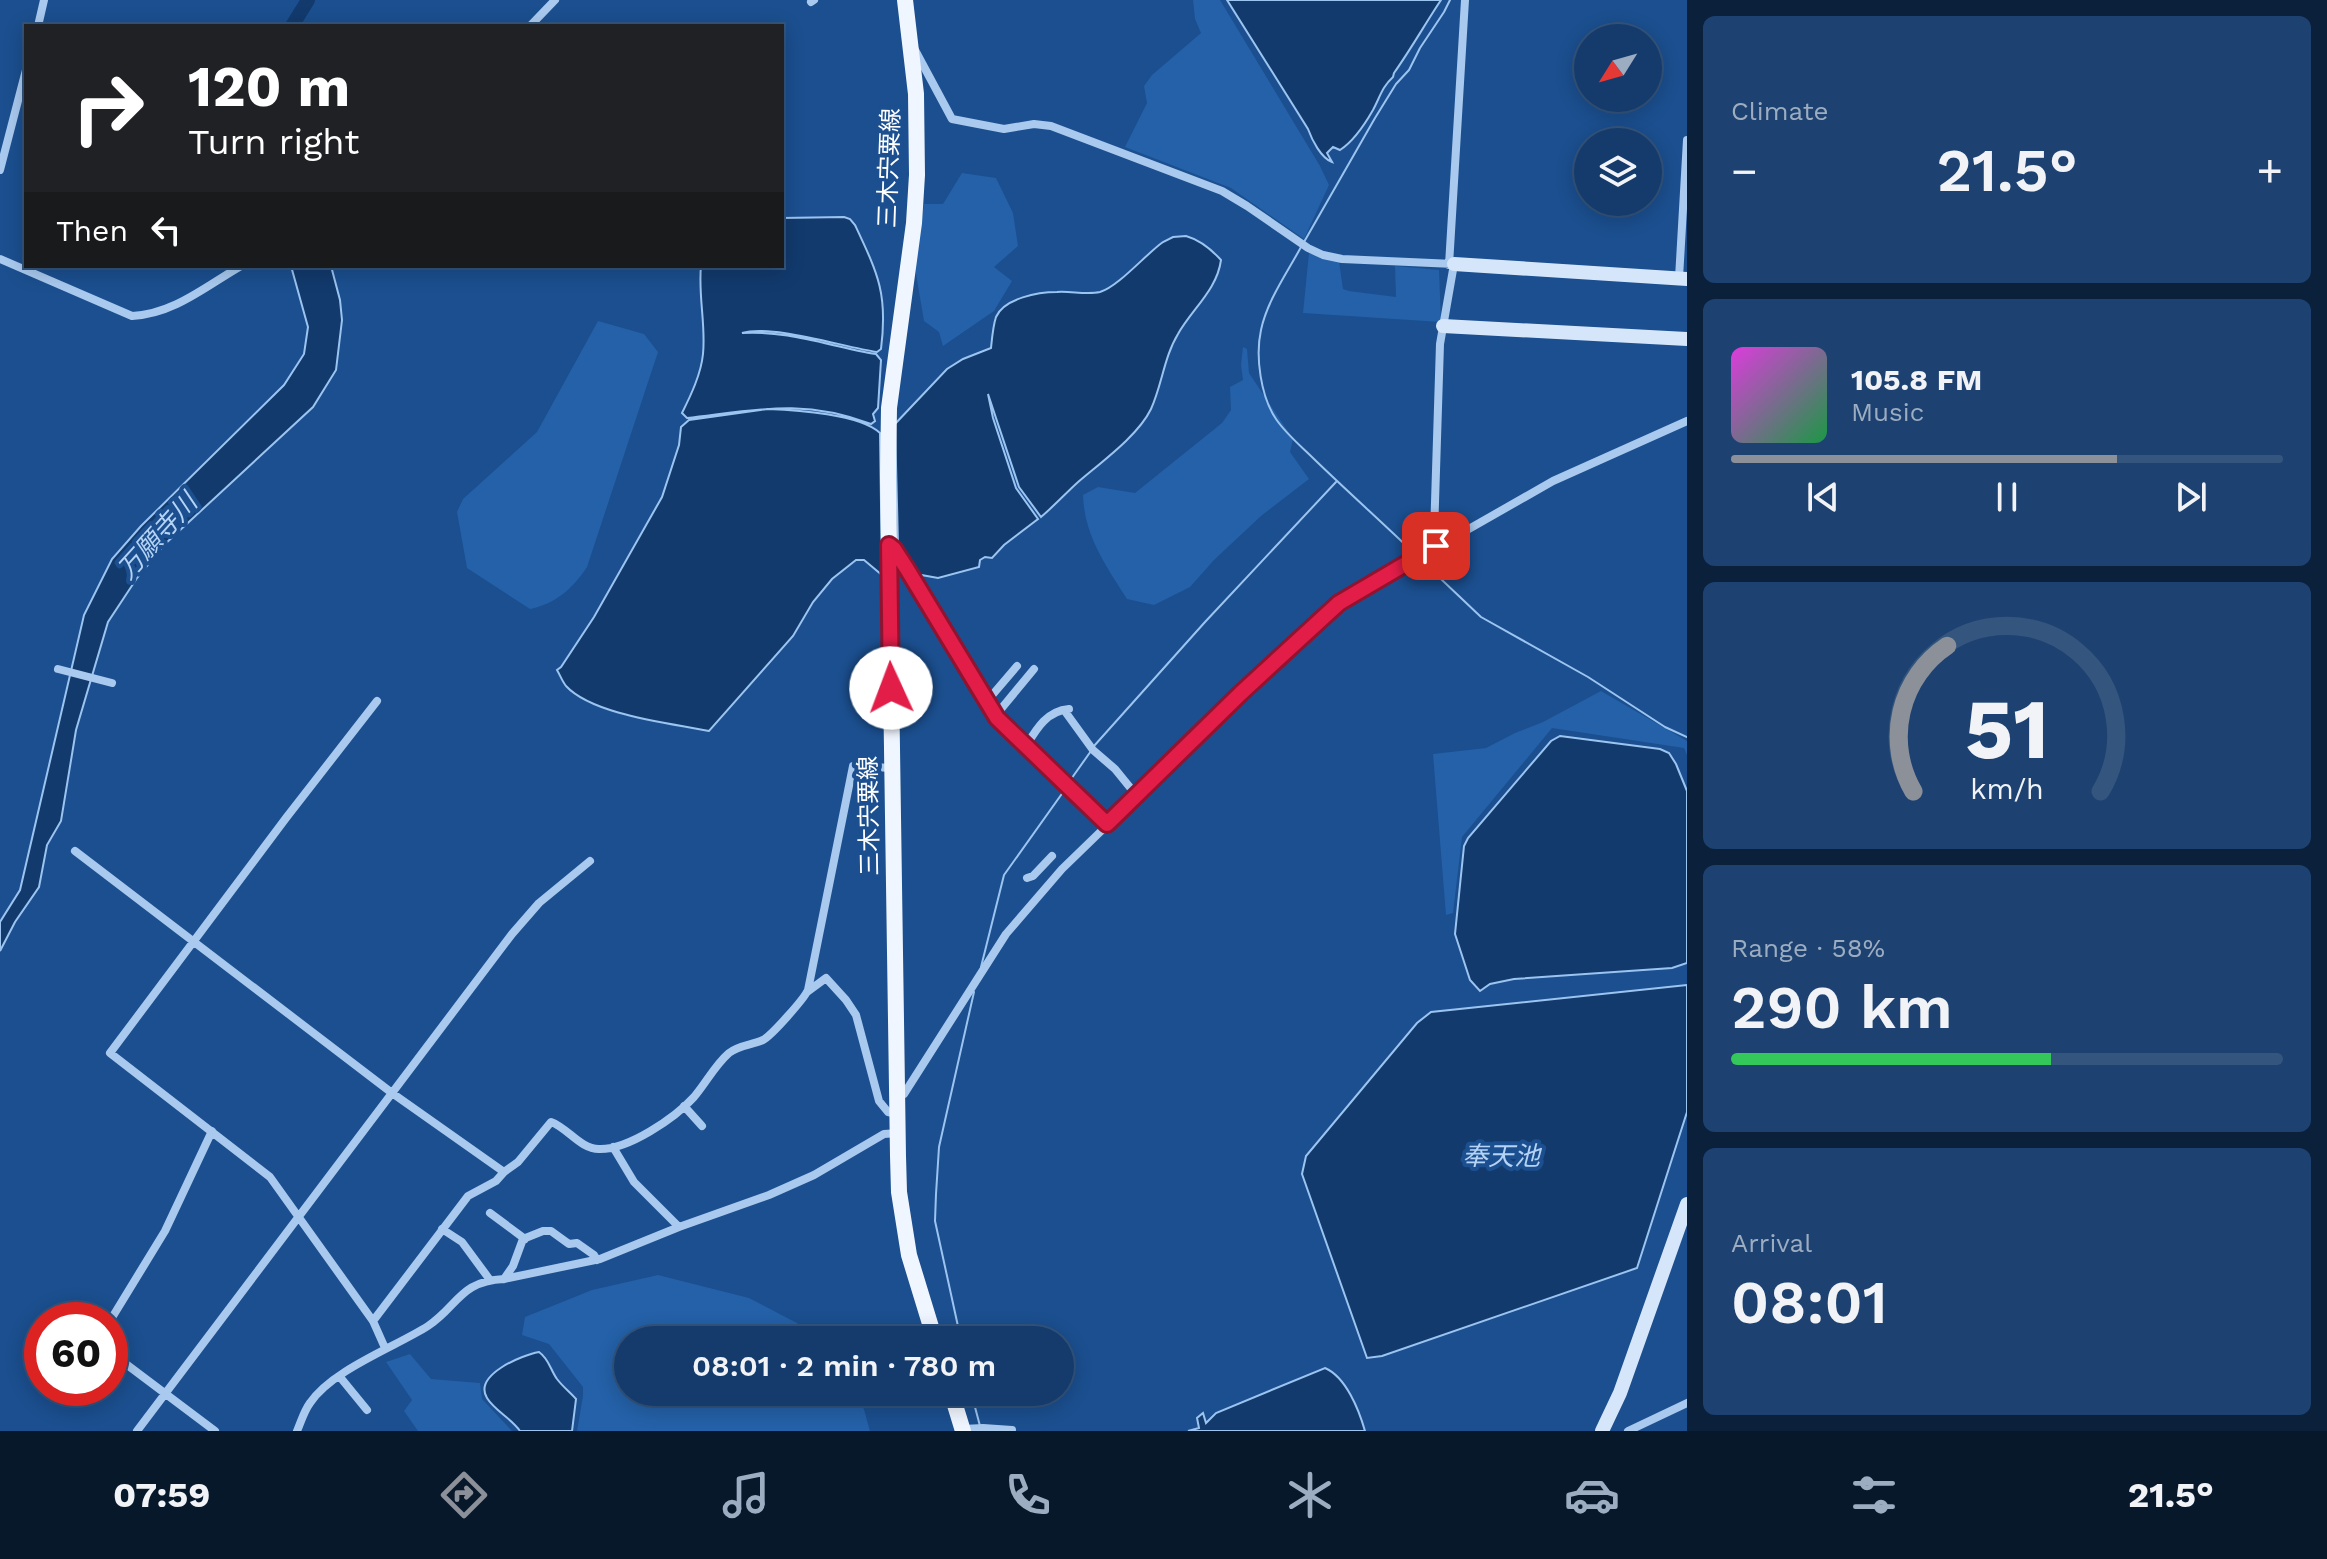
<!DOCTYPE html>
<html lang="en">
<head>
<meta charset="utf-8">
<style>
  body { margin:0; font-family:"Work Sans","Noto Sans JP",sans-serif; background:#1d4271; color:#f1f3f6; height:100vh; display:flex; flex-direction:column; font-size:30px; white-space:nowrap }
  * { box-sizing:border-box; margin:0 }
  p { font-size:26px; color:#9dadc1 }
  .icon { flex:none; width:44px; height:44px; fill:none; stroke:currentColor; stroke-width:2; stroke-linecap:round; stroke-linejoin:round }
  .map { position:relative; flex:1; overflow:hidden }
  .sheet { display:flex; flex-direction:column; gap:16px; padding:16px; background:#0b203b; width:640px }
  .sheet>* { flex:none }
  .top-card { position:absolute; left:24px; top:24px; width:760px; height:244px; border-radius:0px; box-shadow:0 4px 20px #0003,0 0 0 2px #33557e; background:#202124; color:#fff; overflow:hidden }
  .needle { width:52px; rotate:233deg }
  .fabs { position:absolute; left:1574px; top:24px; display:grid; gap:16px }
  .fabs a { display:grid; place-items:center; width:88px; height:88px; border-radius:50%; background:#143b6b; box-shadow:0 4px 20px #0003,0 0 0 2px #33557e; font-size:40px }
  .speed { position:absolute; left:24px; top:1302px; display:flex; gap:16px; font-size:40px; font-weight:700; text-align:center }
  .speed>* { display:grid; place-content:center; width:104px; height:104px; border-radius:50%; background:#143b6b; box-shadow:0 4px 20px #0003,0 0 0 2px #33557e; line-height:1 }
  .speed .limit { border:12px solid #d22; background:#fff; color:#111 }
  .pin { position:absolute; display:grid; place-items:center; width:68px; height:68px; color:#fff; margin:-34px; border-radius:16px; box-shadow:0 4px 12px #0006 }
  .me { position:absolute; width:88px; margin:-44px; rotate:358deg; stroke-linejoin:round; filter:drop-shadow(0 0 6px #0008) }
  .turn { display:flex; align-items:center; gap:28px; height:168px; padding:0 32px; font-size:36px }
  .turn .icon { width:104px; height:104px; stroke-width:2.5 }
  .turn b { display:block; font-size:56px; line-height:68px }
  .then { display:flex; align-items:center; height:76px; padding:0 32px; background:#0003; gap:16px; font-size:30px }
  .big { font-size:60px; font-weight:600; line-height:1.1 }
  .sheet .widget { flex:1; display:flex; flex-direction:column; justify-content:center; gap:12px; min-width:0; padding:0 28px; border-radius:12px; background:#1d4271 }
  .sheet .dial { align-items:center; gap:0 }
  .dial svg { height:208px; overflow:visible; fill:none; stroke:#33557e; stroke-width:7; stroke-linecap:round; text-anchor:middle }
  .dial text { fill:#f1f3f6; stroke:none }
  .song { display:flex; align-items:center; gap:24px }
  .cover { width:96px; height:96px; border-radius:12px; background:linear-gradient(135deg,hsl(300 70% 55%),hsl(140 70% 35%)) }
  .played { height:8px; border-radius:4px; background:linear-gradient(90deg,#8c9099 70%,#33557e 70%) }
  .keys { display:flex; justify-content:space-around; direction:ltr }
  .heat { display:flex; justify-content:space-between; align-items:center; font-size:44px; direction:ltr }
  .charge { height:12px; border-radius:6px; background:linear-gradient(90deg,#34c759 58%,#33557e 0) }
  .trip { position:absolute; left:614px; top:1326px; width:460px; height:80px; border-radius:40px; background:#143b6b; box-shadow:0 4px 20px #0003,0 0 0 2px #33557e; font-weight:600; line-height:80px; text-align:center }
  .tab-bar { display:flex; height:128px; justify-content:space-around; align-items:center; background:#08182b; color:#9dadc1 }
  .tab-bar .icon { width:56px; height:56px }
  .tab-bar .active { color:#8c9099 }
  .tab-bar b { font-size:36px; color:#f1f3f6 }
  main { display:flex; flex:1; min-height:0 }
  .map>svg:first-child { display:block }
  .green { fill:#2461a8 }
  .water { fill:#123a6d; stroke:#9cc4f0; stroke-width:2 }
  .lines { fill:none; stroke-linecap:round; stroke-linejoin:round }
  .stream { stroke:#9cc4f0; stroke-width:2 }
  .river { stroke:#123a6d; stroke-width:14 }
  .street { stroke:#a9c9ee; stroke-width:8 }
  .secondary { stroke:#d6e6fa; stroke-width:14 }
  .primary { stroke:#f0f6ff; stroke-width:16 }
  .route-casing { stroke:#92132f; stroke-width:20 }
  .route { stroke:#e11d48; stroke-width:14 }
  .labels { text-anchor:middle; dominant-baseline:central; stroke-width:8; stroke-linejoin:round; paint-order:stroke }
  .street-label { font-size:24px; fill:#fff; stroke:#1b4f8f }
  .water-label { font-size:26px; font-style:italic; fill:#b5d3f5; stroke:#1b4f8f }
</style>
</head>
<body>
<main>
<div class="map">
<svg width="1687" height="1431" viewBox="0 0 1687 1431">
  <rect width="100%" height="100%" fill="#1b4f8f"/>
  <path class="green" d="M1193,0H1220L1320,166L1329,185L1304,239L1231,188L1125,147L1147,103L1144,86L1152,75L1201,33L1195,19Z
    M962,173L996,178L1013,213L1018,246L994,267L1012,281L994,311L943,346L939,332L924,321L916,274V254L924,204H943Z
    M1309,253L1339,261L1343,289L1349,291L1396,297L1395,266L1439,270L1441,322L1303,313Z
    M598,321L644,334L658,352L587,567C573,588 556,604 530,609L467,568L457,512L463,499L537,432Z
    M1243,347L1247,349L1249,373L1293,439L1290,452L1309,479L1261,516L1214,560L1190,587L1154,605L1127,599C1106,566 1084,535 1083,495L1098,487L1135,493L1222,423L1231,410L1230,387L1243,380L1241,365Z
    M1601,691L1687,741V755L1684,748L1552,728L1462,837L1453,913L1446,915L1433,754L1486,748L1515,733L1543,722Z
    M658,1275L749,1298L814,1332L821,1340H628V1392H859L870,1431H577L583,1396V1387L549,1344L522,1335L525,1317L592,1290Z
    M410,1354L431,1379L480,1383L482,1399L512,1431H418L404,1411L412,1400L386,1362Z"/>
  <path class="water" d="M1227,0H1441C1425,24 1411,49 1394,73L1393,77C1382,87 1380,97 1373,110C1365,124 1354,141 1340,150L1333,147L1327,153L1332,162C1321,158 1312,140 1308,129Z
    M844,217L850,219L855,225C878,274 888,294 881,349L877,352C843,347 772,324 742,333C787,330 832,347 876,354L881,360L878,408L873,414L875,421L871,424C803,398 756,410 687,418L682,413C691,395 701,374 703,354C706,325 698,295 701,266H782V218Z
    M1186,236C1200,240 1211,249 1221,260C1217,290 1192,309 1178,334C1164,357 1162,385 1151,409C1138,436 1100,463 1077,483C1065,494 1054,506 1041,517L1019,487L988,394L993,418L1016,488L1038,519L1004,545L992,558L985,557L980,560L979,567L938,578L916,574L898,545L895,424L947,369L963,359L991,348C992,338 993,326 996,317C1004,298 1039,292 1057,292C1071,291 1087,295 1100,292C1118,287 1146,254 1163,242L1173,237Z
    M291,266H331L340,300L342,320L336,370L313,407L164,545L137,578L108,622L76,730L61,821L47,845L39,887L15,922L0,951V922L20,890L84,615L112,559L141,526L284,385L304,354L308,327Z
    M768,409C796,410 860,414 880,433L882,575L864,560H856L832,579L813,602L793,636L709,731C670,723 593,715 566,686C562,681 560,675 557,670L561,667L594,617L662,497L679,445L681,427L689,420Z
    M1560,736L1660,749L1669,753L1676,764L1687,791V963L1672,968L1514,979L1490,984L1480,991L1470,980L1455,934L1464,846L1468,838L1551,741Z
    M1687,985V1112L1637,1268L1382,1356L1367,1358L1302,1174L1306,1156L1417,1023L1431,1012Z
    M539,1352C549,1359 550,1369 557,1379C563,1387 570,1392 576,1399L572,1431H520C511,1418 495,1411 487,1398C473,1375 522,1355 539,1352Z
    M1325,1368C1346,1377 1359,1410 1365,1431H1188L1199,1428L1197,1418L1203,1413L1206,1423L1216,1413Z"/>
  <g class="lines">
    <path class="stream" d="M1304,242L1375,118L1396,84L1409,70L1420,48L1444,12L1450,0
      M1301,247C1287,273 1267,301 1261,330C1255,357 1261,397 1276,419C1286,434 1302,447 1314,459C1348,492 1383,523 1417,556
      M1422,561L1481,617L1588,677L1665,727L1687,737
      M1094,746L1205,622L1336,482
      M1069,782L1091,751
      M981,967L1004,875L1066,788
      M961,1340L935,1221L936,1194L939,1147L974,992
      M971,1392L980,1426"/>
    <path class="river" d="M292,26L308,0"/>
    <path class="street" d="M811,2L814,0
      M38,26L44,0
      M530,26L555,0
      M915,50L952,119L1004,129L1034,124L1051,126L1222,191L1247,206L1308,248L1323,255L1342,259L1454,264L1440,344L1434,534L1436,546
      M0,170L26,70
      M0,259L132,316C174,314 206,286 241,266
      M1449,265L1465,0
      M1679,278L1687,140
      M891,546L920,590L997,718L1107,824
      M58,669L112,683
      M988,700L1017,666
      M377,701L286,818L110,1053L270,1177L373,1321L385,1348
      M1064,710L1093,750L1115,769L1137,796
      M996,715L1034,669
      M1026,746C1037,728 1047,711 1069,709
      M75,851L392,1093L504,1172
      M1027,878L1033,876L1052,856
      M807,992L826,978L846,1000L856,1015L879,1101L888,1112L897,1114
      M898,1095L904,1094L1006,934L1062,869L1161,773L1201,732L1339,603L1553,481L1687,421
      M684,1106L702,1126
      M613,1147L634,1182L679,1227
      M490,1213L525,1239
      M442,1229L462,1242L490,1280
      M504,1279L513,1266L523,1239L543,1231H551L569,1244L577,1243L594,1255L597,1260
      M110,1321L165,1231L212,1131
      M373,1321L468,1196L496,1181L504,1172L518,1162L551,1122C568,1128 580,1149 599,1149C628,1150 675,1118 694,1097C706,1083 715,1065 729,1053C739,1045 752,1045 763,1040C772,1035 804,999 808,990L853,766L892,768
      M916,1340L933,1333
      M110,1352L215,1431
      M340,1377L367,1410
      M963,1429L983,1428L1012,1430
      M137,1431L512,934L539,903L590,861
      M297,1431C301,1422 304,1411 310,1403C332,1370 395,1347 428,1326C458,1306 460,1281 504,1279L600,1259L679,1227L769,1195L814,1175L884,1134L898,1133
      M1628,1431L1687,1403"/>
    <path class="secondary" d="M1454,264L1687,279
      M1443,326L1687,339
      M1602,1431L1620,1393L1687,1204"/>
    <path class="primary" d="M905,0L916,94L917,175L914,223L889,408L888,477L898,1156L899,1192L909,1255L935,1340
      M951,1392L963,1431"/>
  </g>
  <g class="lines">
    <g class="route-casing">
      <path id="route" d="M891,688L889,545L894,549L907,569L997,718L1107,824L1241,693L1339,603L1436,546"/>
    </g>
    <use href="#route" class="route"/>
  </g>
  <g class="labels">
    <g class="street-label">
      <text transform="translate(889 168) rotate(-88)">三木宍粟線</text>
      <text transform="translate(869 816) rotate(-91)">三木宍粟線</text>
    </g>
    <g class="water-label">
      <text transform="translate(157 536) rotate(-48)">万願寺川</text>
      <text x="1501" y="1156">奉天池</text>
    </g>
  </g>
</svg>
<div class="fabs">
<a><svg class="needle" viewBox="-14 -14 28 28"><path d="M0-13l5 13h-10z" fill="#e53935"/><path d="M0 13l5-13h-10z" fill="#9dadc1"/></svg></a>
<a><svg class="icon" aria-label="layers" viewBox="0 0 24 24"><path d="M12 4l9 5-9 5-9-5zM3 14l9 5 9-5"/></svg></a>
</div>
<div class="speed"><div class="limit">60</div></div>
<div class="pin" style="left:1436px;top:546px;background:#d93025"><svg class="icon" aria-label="arrive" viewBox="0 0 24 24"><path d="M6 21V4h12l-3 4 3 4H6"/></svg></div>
<svg class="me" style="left:891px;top:688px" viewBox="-20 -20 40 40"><circle r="19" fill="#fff"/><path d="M0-13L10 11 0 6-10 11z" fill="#e11d48"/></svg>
<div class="trip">08:01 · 2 min · 780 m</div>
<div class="top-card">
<div class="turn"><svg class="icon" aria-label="right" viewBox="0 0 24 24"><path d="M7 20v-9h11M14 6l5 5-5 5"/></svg><div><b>120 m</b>Turn right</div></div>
<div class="then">Then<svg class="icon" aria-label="left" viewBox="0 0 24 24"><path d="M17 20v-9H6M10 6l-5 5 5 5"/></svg></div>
</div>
</div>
<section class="sheet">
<div class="widget"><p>Climate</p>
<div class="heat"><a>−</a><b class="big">21.5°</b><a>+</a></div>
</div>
<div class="widget">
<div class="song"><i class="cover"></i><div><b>105.8 FM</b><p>Music</p></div></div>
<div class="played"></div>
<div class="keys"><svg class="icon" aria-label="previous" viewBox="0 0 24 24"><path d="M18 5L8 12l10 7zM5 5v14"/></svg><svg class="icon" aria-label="pause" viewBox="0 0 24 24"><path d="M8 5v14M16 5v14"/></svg><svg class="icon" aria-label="next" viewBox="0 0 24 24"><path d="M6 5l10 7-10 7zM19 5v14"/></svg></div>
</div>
<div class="widget dial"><svg viewBox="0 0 100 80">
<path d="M14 69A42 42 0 1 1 86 69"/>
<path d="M14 69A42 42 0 0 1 27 13" stroke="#8c9099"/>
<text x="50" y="56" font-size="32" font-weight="700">51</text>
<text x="50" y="72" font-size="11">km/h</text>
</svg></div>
<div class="widget"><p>Range · 58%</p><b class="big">290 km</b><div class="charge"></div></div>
<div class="widget"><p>Arrival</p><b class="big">08:01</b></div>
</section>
</main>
<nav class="tab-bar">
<b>07:59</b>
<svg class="icon active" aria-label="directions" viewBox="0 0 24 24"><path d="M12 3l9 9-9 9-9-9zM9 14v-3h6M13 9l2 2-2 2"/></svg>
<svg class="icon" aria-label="music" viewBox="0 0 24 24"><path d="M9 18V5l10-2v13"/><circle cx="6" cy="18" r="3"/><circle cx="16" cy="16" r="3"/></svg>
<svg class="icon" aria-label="phone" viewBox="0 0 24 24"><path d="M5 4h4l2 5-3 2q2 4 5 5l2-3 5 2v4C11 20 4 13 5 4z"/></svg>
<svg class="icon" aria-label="climate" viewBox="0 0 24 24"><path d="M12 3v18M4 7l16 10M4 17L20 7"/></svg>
<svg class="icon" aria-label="car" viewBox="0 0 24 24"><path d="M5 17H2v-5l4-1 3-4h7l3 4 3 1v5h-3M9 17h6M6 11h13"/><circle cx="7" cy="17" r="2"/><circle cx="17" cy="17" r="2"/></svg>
<svg class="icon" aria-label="filters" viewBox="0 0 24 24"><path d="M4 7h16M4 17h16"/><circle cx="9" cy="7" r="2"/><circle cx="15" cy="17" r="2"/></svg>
<b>21.5°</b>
</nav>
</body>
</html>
